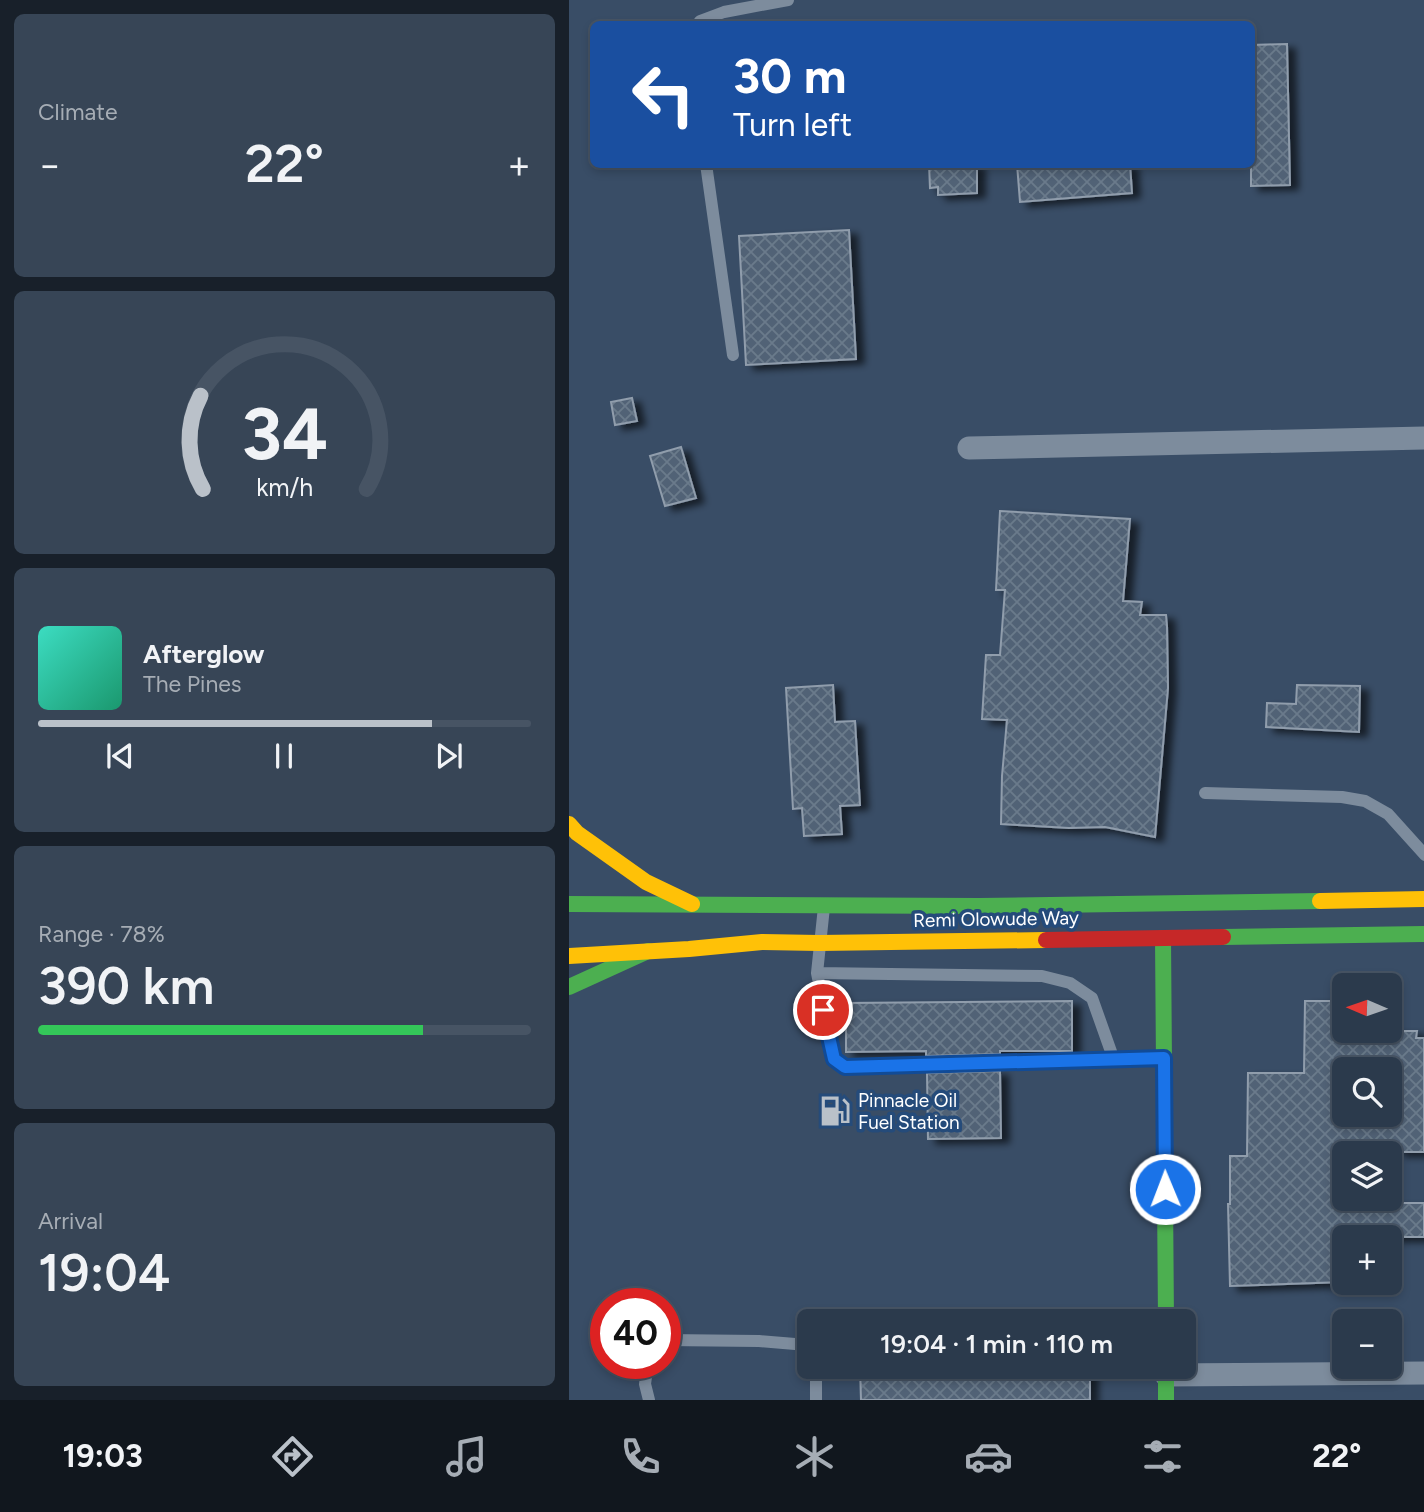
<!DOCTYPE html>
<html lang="en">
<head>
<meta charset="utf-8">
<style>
  body { margin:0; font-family:Figtree,sans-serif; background:#374556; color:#f1f3f6; height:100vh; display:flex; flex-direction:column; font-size:26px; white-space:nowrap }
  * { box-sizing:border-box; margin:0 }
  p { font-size:23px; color:#a6adb5 }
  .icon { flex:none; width:38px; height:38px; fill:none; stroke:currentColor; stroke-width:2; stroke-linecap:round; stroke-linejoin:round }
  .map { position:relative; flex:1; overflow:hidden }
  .panel { display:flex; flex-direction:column; gap:14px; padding:14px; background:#18202a; width:569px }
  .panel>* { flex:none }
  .banner { position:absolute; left:21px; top:21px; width:665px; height:147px; border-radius:10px; box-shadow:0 4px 10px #0003,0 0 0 2px #475464; background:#1a4fa0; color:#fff; overflow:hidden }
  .needle { width:46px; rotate:272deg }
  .buttons { position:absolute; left:763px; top:973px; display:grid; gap:14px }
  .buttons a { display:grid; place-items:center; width:70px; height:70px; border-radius:10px; background:#2b3a4c; box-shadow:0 4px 10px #0003,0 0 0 2px #475464; font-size:35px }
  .speed { position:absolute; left:21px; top:1288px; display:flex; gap:14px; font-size:35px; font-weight:700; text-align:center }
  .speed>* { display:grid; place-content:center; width:91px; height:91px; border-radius:50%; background:#2b3a4c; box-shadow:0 4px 10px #0003,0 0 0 2px #475464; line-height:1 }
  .speed .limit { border:10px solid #d22; background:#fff; color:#111 }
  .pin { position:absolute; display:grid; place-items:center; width:60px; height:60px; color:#fff; margin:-30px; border:4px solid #fff; border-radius:50%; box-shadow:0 2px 7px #0007 }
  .me { position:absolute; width:77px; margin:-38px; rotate:359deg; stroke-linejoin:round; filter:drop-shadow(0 0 5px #0008) }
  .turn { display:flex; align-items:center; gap:24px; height:147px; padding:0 28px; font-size:32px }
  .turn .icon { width:91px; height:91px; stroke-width:2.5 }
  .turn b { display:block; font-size:49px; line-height:60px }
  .big { font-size:52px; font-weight:600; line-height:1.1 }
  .panel .widget { flex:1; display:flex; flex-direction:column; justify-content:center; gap:10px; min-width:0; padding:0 24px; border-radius:10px; background:#374556 }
  .panel .dial { align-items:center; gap:0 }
  .dial svg { height:182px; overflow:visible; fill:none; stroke:#475464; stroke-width:7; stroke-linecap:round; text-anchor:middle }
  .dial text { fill:#f1f3f6; stroke:none }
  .song { display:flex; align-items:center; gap:21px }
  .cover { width:84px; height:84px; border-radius:10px; background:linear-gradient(135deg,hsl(170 70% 55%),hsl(160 70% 35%)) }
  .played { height:7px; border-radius:4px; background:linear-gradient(90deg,#bac1c9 80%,#475464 80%) }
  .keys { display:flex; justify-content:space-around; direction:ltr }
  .heat { display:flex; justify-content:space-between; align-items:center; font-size:38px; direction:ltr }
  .charge { height:10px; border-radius:5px; background:linear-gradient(90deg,#34c759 78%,#475464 0) }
  .trip { position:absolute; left:228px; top:1309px; width:399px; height:70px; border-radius:10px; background:#2b3a4c; box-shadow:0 4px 10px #0003,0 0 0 2px #475464; font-weight:600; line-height:70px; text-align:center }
  .tab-bar { display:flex; height:112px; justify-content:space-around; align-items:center; background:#11171e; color:#a6adb5 }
  .tab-bar .icon { width:49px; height:49px }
  .tab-bar .current { color:#bac1c9 }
  .tab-bar b { font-size:32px; color:#f1f3f6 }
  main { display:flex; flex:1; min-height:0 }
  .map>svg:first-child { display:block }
  .building { fill:url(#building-cross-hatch); stroke:#909dac; stroke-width:2; fill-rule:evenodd; filter:url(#shadow) }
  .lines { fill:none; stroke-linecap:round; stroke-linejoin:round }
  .lane { stroke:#7d8c9d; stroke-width:12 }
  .street { stroke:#7d8c9d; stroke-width:23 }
  .fast { stroke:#4caf50; stroke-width:16 }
  .slow { stroke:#ffc107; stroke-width:16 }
  .jam { stroke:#c62828; stroke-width:16 }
  .route-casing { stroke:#114b97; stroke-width:18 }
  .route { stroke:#1a73e8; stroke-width:12 }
  .labels { text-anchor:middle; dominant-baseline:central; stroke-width:7; stroke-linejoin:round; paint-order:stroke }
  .street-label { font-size:19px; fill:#fff; stroke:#254b7a }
  .poi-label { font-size:19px; fill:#fff; stroke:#254b7a; text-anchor:start }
</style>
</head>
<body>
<main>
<section class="panel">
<div class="widget"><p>Climate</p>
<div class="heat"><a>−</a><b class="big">22°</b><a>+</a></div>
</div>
<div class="widget dial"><svg viewBox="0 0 100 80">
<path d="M14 69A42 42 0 1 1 86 69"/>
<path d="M14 69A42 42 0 0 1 13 28" stroke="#bac1c9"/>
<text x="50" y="56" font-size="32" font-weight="700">34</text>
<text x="50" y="72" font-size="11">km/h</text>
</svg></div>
<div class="widget">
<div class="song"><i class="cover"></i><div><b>Afterglow</b><p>The Pines</p></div></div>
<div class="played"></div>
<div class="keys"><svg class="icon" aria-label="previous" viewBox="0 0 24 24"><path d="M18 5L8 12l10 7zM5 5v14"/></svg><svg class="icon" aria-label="pause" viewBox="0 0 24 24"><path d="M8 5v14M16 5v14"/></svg><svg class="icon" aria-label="next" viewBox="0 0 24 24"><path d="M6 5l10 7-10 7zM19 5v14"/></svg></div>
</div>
<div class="widget"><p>Range · 78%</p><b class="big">390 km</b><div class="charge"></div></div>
<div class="widget"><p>Arrival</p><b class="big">19:04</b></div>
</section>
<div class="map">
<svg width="856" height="1400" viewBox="0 0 856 1400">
  <defs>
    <pattern id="building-cross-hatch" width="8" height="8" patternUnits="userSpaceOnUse" patternTransform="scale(1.75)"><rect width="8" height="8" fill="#516276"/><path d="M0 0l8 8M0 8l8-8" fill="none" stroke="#6b7a8b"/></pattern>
    <filter id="shadow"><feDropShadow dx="8" dy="4.5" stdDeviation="3.5" flood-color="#0009"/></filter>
  </defs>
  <rect width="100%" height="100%" fill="#394d66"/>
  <path class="building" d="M718,44L721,185L682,186V45Z
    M360,164H408V193L369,195V187L361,188Z
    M448,164H561L563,193L451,202Z
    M280,230L287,359L177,365L170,236Z
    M63,398L68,421L46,425L42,402Z
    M112,447L127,498L96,506L81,456Z
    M431,511L561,519L554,601L573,602L571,615H597L598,626L599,688L586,837L536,827L500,828L432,824L433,776L438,720L413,719L417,655H431L436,590H427Z
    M264,685L266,722L286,721L291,805L271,806L273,834L235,836L233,808L224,809L217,688Z
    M728,685L791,686L790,732L697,727L698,703L727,704Z
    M503,1001V1051H431V1054L357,1056V1051L277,1052V1003Z
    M736,1001H775V1031H848L847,1038H855V1152H829V1147H775V1200L800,1199V1203H855V1237H775V1282L661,1286L659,1204H661V1156H678L679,1073H735ZM775,1069H830V1115H775Z
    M431,1071L432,1138L359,1139L358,1073Z
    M291,1367H521V1400H292Z"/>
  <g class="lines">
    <path class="lane" d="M129,24L131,21L155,12L219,0
      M137,164L164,355
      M636,793L773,797L796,801L819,814L856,855
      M255,907L248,973L265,1059L276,1067L594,1058
      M248,973L473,976L501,983L523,998L545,1060
      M96,1340L190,1341L238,1345L240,1348
      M79,1363L76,1384L80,1400
      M247,1400V1367"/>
    <path class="street" d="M400,448L856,438
      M597,1375L856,1373"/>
    <path class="fast" d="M0,904L410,906L751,901
      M654,937L856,934
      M594,938L597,1321
      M0,987L79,951
      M597,1367V1400"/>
    <path class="slow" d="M0,824L8,833L77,882L123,904
      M751,901L856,899
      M0,956L120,949L193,942L250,943L477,940"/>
    <path class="jam" d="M477,940L654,937"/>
  </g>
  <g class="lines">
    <g class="route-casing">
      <path id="route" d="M254,1010L265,1059L276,1067L595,1058L596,1189"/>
    </g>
    <use href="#route" class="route"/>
  </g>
  <defs>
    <g id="fuel-bare" transform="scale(2.415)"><path d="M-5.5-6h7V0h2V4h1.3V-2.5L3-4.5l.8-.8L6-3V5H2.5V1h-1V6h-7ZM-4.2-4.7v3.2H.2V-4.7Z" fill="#bac1c9" stroke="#254b7a" stroke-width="2.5" paint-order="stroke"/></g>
  </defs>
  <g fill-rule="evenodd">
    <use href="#fuel-bare" x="266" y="1111"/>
  </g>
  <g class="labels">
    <g class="street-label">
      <text transform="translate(427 919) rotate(-1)">Remi Olowude Way</text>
    </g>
    <g class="poi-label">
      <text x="289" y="1100">Pinnacle Oil<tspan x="289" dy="22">Fuel Station</tspan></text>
    </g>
  </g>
</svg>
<div class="buttons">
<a><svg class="needle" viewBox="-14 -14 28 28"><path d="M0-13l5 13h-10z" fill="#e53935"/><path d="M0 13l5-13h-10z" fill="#a6adb5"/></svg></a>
<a><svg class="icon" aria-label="search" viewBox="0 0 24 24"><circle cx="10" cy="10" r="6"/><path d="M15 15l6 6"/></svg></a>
<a><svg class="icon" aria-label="layers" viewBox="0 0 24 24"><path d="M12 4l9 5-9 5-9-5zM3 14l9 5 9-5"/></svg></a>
<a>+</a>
<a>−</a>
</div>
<div class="speed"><div class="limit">40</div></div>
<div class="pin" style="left:254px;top:1010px;background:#d93025"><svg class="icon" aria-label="arrive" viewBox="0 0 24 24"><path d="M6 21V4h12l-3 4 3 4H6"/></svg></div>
<svg class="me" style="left:596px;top:1189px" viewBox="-20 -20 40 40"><circle r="17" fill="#1a73e8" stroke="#fff" stroke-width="3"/><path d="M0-11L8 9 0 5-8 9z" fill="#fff"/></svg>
<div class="trip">19:04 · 1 min · 110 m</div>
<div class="banner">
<div class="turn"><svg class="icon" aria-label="left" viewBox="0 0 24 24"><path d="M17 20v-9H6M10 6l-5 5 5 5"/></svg><div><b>30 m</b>Turn left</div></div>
</div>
</div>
</main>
<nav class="tab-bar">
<b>19:03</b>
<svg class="icon current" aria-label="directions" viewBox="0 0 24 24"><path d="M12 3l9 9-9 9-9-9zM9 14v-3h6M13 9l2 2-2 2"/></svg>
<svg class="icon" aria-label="music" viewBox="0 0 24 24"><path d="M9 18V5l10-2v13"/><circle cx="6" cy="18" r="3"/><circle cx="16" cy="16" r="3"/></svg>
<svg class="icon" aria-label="phone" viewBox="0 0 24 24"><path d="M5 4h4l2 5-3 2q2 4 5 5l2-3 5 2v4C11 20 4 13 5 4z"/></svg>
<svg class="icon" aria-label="climate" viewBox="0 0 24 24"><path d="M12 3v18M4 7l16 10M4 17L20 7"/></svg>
<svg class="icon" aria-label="car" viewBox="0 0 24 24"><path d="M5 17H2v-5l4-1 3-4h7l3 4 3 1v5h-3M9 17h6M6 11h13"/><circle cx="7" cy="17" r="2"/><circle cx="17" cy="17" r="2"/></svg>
<svg class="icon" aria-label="filters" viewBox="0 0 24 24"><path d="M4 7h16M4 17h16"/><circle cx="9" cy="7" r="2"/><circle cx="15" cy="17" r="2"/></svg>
<b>22°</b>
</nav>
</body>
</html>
